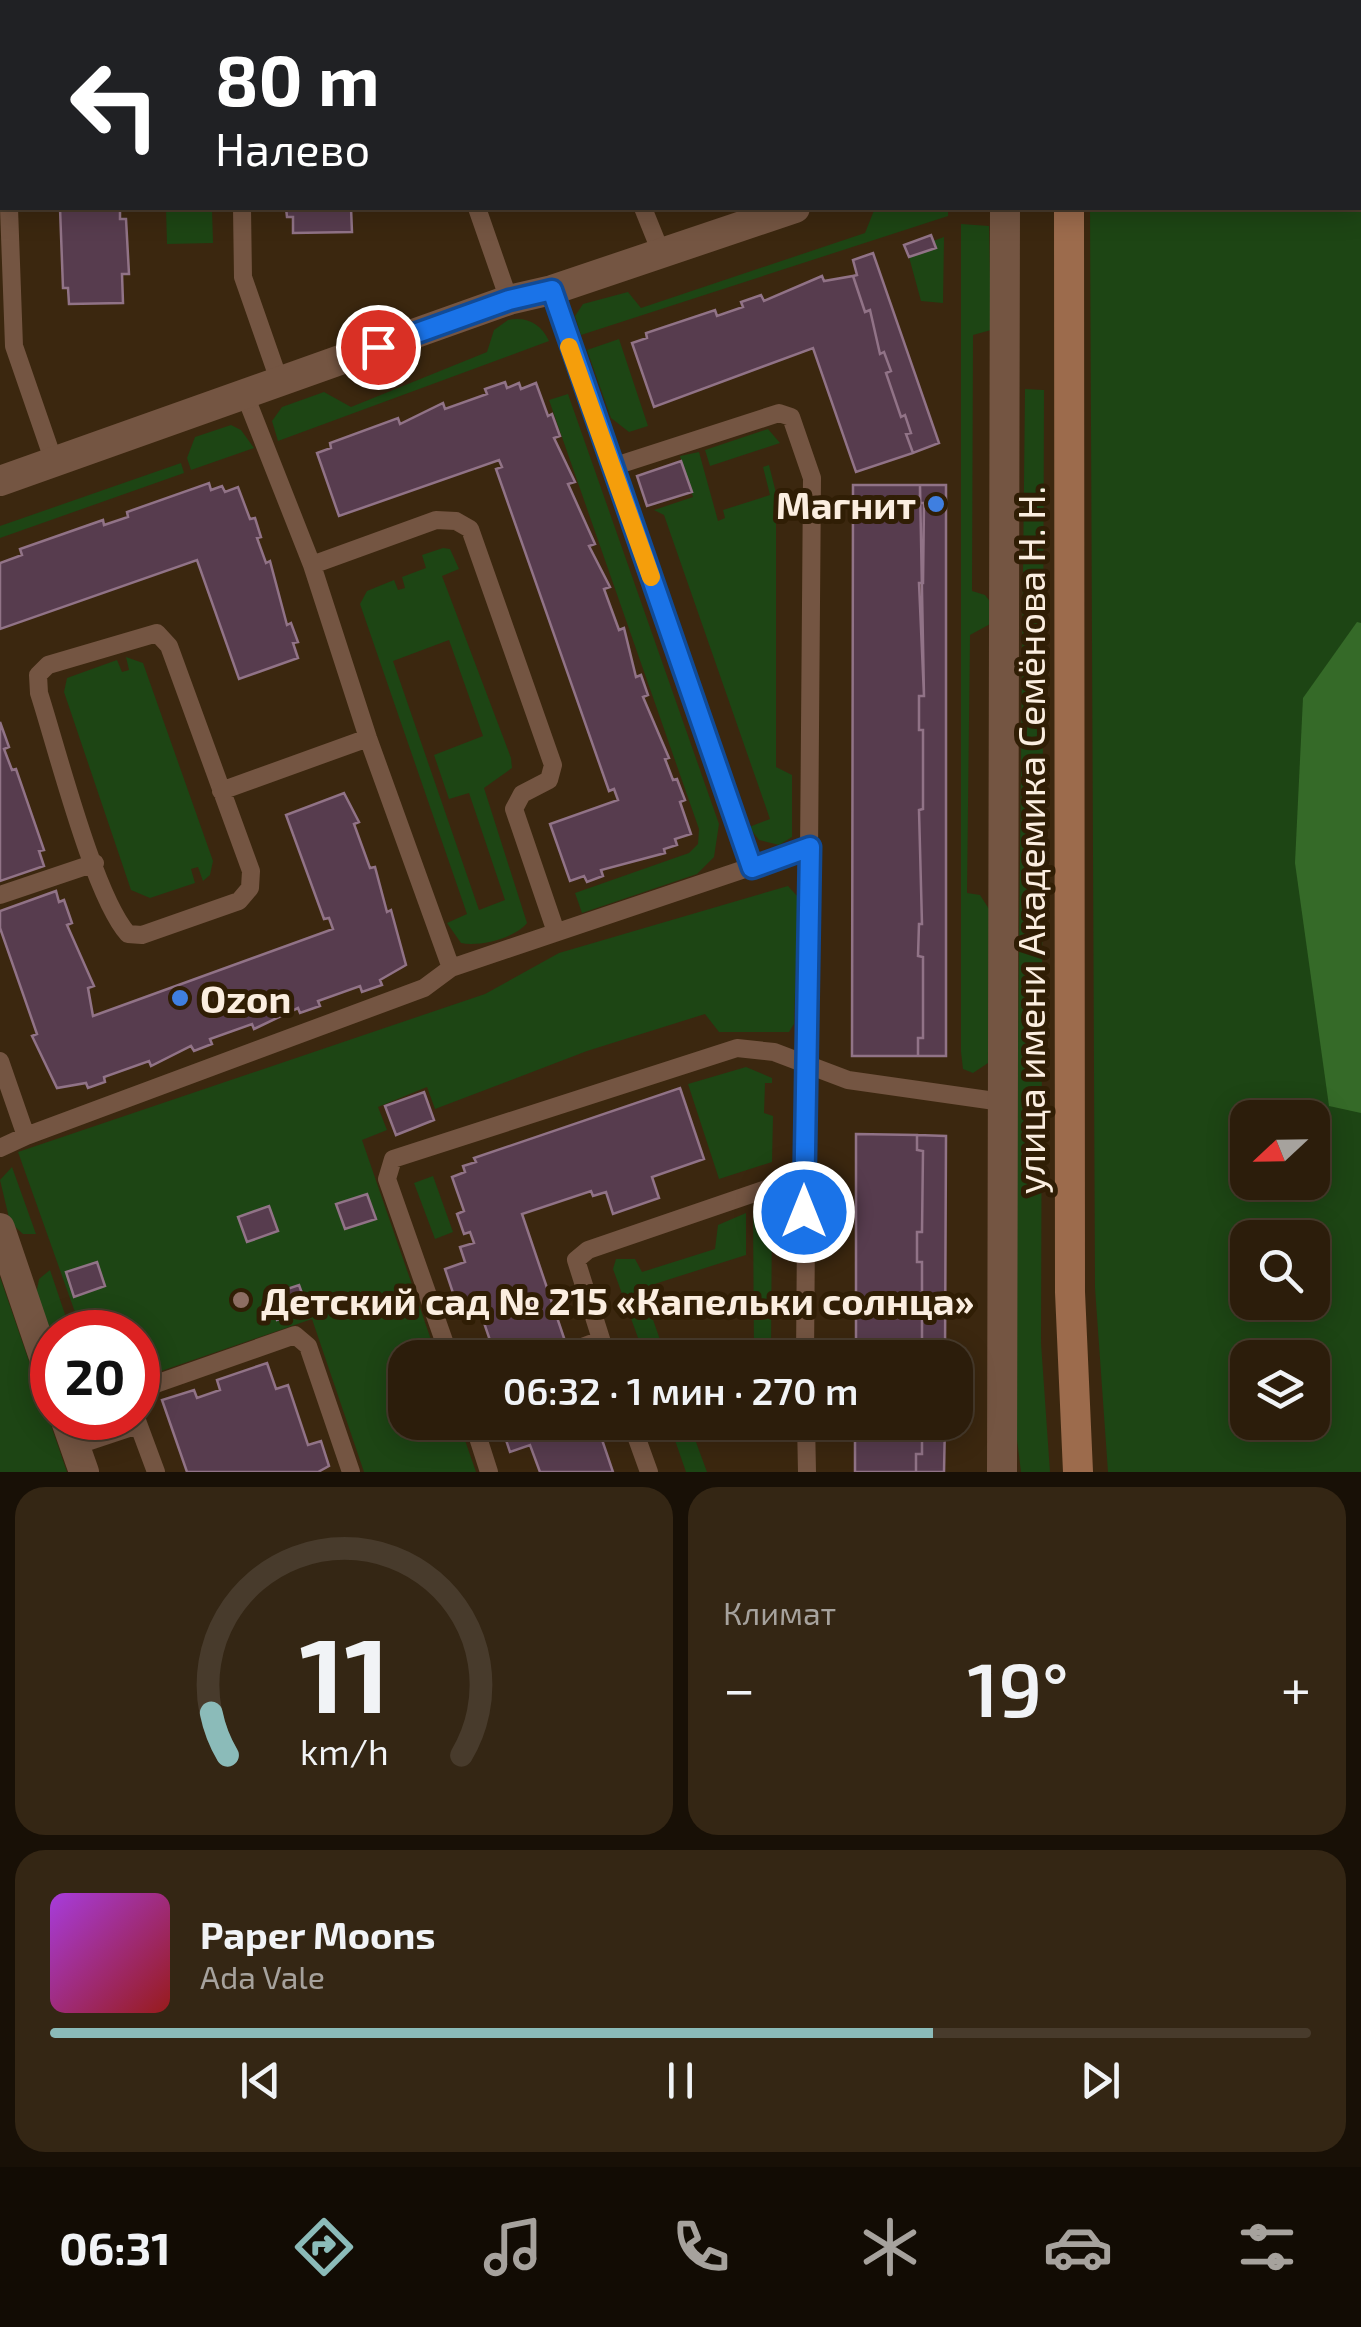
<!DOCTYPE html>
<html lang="ru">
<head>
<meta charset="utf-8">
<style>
  body { margin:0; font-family:"Exo 2",sans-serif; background:#342614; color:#f1f3f6; height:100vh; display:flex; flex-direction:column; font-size:38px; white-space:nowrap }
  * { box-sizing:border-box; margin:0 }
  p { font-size:32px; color:#a6a29d }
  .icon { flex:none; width:55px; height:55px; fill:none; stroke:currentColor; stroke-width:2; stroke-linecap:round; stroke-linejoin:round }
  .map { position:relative; height:1472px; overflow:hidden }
  .sheet { display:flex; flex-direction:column; gap:15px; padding:15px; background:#181006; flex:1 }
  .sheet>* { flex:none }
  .banner { position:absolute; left:0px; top:0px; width:1362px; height:210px; box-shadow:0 5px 25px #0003,0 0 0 2px #483b2c; background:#202124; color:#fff; overflow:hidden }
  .needle { width:65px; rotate:248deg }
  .controls { position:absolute; left:1230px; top:1100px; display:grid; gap:20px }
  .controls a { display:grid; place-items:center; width:100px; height:100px; border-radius:20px; background:#2c1d0b; box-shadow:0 5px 25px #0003,0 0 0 2px #483b2c; font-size:50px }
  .speed { position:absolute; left:30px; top:1310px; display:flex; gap:20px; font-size:50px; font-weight:700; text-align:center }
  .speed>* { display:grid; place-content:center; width:130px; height:130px; border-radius:50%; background:#2c1d0b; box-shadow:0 5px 25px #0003,0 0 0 2px #483b2c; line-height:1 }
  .speed .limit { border:15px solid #d22; background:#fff; color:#111 }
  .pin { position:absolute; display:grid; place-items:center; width:85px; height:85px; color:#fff; margin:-42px; border:5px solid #fff; border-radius:50%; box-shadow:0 2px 10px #0007 }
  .me { position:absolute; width:110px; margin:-55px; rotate:0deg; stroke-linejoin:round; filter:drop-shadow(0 0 8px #0008) }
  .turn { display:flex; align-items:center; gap:35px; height:210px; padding:0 50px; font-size:45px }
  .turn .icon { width:130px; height:130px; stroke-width:2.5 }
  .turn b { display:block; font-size:70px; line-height:85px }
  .big { font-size:75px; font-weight:600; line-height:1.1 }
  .sheet .tile { flex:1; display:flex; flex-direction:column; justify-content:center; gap:15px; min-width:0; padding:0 35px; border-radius:30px; background:#342614 }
  .sheet .dial { align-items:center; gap:0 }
  .dial svg { height:260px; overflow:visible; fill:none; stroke:#483b2c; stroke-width:7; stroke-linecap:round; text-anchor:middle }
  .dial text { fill:#f1f3f6; stroke:none }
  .song { display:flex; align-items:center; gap:30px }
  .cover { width:120px; height:120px; border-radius:15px; background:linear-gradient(135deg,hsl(280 70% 55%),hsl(0 70% 35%)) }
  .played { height:10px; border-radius:5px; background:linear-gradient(90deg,#8bbbb9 70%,#483b2c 70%) }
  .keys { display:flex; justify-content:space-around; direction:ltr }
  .heat { display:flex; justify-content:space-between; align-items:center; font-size:55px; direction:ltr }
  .sheet .tiles { flex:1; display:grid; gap:15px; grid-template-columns:1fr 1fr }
  .tile:last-child { grid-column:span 2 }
  .trip { position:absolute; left:388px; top:1340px; width:585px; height:100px; border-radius:30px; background:#2c1d0b; box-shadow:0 5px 25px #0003,0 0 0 2px #483b2c; font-weight:600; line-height:100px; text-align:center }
  .dock { display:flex; height:160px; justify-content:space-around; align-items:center; background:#120c04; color:#a6a29d }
  .dock .icon { width:70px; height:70px }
  .dock .on { color:#8bbbb9 }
  .dock b { font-size:45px; color:#f1f3f6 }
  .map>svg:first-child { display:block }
  .green { fill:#1d4514; fill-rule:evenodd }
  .forest { fill:#356a28 }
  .building { fill:#573c4e; stroke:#917387; stroke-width:2.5 }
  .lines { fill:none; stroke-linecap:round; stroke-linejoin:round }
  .lane { stroke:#745542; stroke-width:18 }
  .street { stroke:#745542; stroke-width:30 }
  .secondary { stroke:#9c6b4c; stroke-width:30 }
  .route-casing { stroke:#114b97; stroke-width:25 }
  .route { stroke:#1a73e8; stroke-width:18 }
  .slow { stroke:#f59e0b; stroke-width:18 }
  .shop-dot { fill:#3f7fe0; stroke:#301e05; stroke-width:4 }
  .education-dot { fill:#8d6e63; stroke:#301e05; stroke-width:4 }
  .labels { text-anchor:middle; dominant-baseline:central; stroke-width:10; stroke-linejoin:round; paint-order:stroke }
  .poi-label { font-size:38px; font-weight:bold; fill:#fbeee0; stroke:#301e05; text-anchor:start }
  .street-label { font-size:38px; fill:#fbeee0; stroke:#301e05 }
</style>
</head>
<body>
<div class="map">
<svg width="1361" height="1472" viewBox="0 0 1361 1472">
  <rect width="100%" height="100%" fill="#3b270f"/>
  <path class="green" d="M1084,0H1361V1472H1108L1095,1288L1090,208H1360V2ZM1248,1118H1312V1182H1248ZM1248,1238H1312V1302H1248ZM1248,1358H1312V1422H1248Z
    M166,208H212L213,243L167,244Z
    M875,208H948V216L581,335L575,316L583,304L628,292L641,308L865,233Z
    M961,224L989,226L991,330L973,335L972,591L985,595L992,604V623L970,635L967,893L980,895L989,909L988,1063L973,1073L963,1069L961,1052Z
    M944,237L943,303L921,301L909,257L935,248L933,241Z
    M508,320C527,316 541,324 549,341L278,441L272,421L282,407L324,392L351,407L487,352L494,330Z
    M619,339L648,426L629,432L611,418L587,350Z
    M1025,389L1044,390L1041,1343L1050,1472H1021L1014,1416Z
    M568,394L719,824L714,857L697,874L582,913L575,893L689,853L698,844L699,829L549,400Z
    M231,425L241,430L254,448L191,470L187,458L195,437Z
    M768,429L780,443L710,466L705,450Z
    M699,452L718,521L725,518L723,510L770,495L763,467L769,465L776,493V767L792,775V837L779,845L759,840L749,827L770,819L664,515L654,510L693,497L680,456Z
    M181,463L184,473L0,538V526Z
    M443,548L450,549L459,569L442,576L511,758L512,768L484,788L527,923C515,938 480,947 461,943L447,923L467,914L360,604L367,591L394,580L398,590L405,588L402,577L426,568L422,555ZM449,640L483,736L434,755L449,799L469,793L505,900L479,910L393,661Z
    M126,657L143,663L213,861L210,875L203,881L198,867L191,869L195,883L150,898L131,890L64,692L67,678L117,660L122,672L129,670Z
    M788,886L798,897L794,1024L789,1032H719L705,1014L587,1051L435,1109L427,1087L378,1107L387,1130L362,1140L437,1357L405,1358V1422L459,1423L476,1472H364L312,1319L138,1379V1332H82L18,1152L485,994L559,953Z
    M746,1067L772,1078V1083H765L764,1113L773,1116L772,1162L719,1179L688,1084Z
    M12,1167L36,1234H23L10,1222L0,1180Z
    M433,1176L453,1232L435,1239L414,1183Z
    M768,1205L772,1207L771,1357H754L753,1211Z
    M746,1213V1255L642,1288L666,1357H645L613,1269L616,1259H635L642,1272L715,1249L718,1225Z
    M50,1270L71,1332H52V1344L36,1295L39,1279Z
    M0,1277L67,1472H0Z
    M669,1423H689L707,1472H686Z"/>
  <path class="forest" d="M1357,622L1361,623V1113L1329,1106L1295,863L1303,698Z"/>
  <path class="building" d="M60,208H120V219H126L129,274H122L123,303L69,304L68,288H63Z
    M286,208H351L352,232L293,233V217H287Z
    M931,235L936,248L909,257L904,245Z
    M873,253L939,443L913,453L906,434L911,433L905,415L901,417L886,373L891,371L884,352L880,354L870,310L865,312L853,276L857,275L853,260Z
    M822,276L824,281L853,276L865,312L870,310L880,354L884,352L891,371L886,373L901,417L905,415L911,433L906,434L913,453L856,472L813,348L654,407L632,343L647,338L646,333L715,310L717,316L743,307L741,302L761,295L764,301Z
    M505,382L507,388L519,383L521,389L536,383L548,416L552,414L560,436L554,438L575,482L568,484L595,544L589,546L610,587L604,589L619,630L624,628L636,677L641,675L648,695L643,697L669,758L665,759L673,780L677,779L685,800L680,802L691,834L675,839L677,845L664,849L665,853L601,870L603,876L587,882L584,876L570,881L550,824L618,800L614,789L609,791L496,469L502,467L499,460L339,516L317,453L331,448L330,443L398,418L400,424L443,403L445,409L487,394L485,389Z
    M681,461L692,492L647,506L637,476Z
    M209,483L211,490L222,486L225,492L238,487L250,519L255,518L261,537L257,538L266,563L270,561L287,625L291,623L298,642L293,643L298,658L239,679L197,560L0,629V563L22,555L20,549L103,520L104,525L128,517L127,512Z
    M853,485H920V503H924L923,583H919L924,696H919V730H923V809L919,810L922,924H919L918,956L923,957V1038H918V1056H852Z
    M920,485H946V1056H918V1038H923V957L918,956L919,924H922L919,810L923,809V730H919V696H924Z
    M0,722L9,747L4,749L12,770L16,769L44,850L39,851L44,866L0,881Z
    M344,793L359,822L354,824L370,868L375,867L387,912L391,910L406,965L380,980L382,985L362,992L360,986L318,1001L320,1006L300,1013L298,1008L254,1029L252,1024L210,1039L212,1044L194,1051L191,1046L151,1066L149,1061L104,1077L105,1082L88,1088L86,1083L57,1088L32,1036L37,1034L0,928V911L56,891L59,902L64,900L72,923L67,925L94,986L88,988L93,1016L333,929L329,918L324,919L286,815Z
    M680,1088L704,1159L652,1177L659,1198L613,1214L606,1192L593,1196L591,1191L522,1214L564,1338L496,1358L479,1308L460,1314L445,1269L465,1262L460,1247L474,1243L470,1232L464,1234L457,1214L464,1211L452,1177L465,1172L463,1166L476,1162L474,1158Z
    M424,1092L434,1120L396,1135L385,1106Z
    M856,1134L917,1135V1150L923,1151L922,1232H917V1262H922V1344H917V1358H856Z
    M917,1135L946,1136L945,1358H917V1344H922V1262H917V1232H922L923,1151L917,1150Z
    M367,1194L376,1219L345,1229L336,1204Z
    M269,1206L278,1231L247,1242L238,1217Z
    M97,1262L105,1286L74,1297L66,1272Z
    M299,1285L308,1310L277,1320L269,1295Z
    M267,1363L276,1389L288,1385L308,1445L321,1441L329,1466L318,1472H187L162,1400L194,1390L197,1398L220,1390L217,1380Z
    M500,1422H596L613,1472H540L530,1445L510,1452Z
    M855,1422H922V1454H916V1472H855Z
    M922,1422H945L944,1472H916V1454H922Z"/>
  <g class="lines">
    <path class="lane" d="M2,0V18
      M238,0V2
      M461,0V2
      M612,0L613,2
      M847,0V2
      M998,0V2
      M9,208L14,346L54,462
      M242,208L243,277L280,383
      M477,208L509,300
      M643,208L662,255
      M552,290L752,868
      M245,395L312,565L368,738L451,968
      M612,467L779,413L791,417L812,478L805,1358
      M312,565L436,520L456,521L470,529L553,765L549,780L522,794L514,809L556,932
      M157,633L169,646L251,871L250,888L239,901L142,935L128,934C94,896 57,749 39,693L38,675L48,665Z
      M221,791L368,738
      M0,895L95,863
      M0,1061L26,1136L424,988L451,968L810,847
      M0,1148L26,1136
      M450,1358L387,1179L393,1159L737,1048L774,1052L848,1080L1002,1102
      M553,1358L601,1340
      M607,1358L576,1260L588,1250L804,1176
      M138,1396L147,1387L295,1335L308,1346L351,1472
      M136,1418L156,1472
      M473,1422L489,1472
      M631,1422L649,1472
      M806,1422L807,1472
      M75,1446L138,1425"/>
    <path class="street" d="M0,481L509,300L552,290L795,208
      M0,1228L52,1381
      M65,1418L84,1472
      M1002,1472L1005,208"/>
    <path class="secondary" d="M1061,0V2
      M1069,208L1070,1292L1078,1472"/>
  </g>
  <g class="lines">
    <g class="route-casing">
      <path id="route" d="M378,347L509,300L552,290L752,868L810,847L804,1212"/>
    </g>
    <use href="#route" class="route"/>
    <path class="slow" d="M569,347L651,577"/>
  </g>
  <g class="shop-dot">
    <circle cx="936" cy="504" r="10"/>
    <circle cx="180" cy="998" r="10"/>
  </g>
  <circle class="education-dot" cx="241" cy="1300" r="10"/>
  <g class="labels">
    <g class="poi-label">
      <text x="916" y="504" text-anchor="end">Магнит</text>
      <text x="200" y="998">Ozon</text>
      <text x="261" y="1300">Детский сад № 215 «Капельки солнца»</text>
    </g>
    <g class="street-label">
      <text transform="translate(1030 840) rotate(-90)">улица имени Академика Семёнова Н. Н.</text>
    </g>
  </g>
</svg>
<div class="controls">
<a><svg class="needle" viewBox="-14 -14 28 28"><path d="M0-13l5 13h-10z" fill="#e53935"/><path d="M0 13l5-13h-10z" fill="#a6a29d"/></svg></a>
<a><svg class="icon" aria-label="search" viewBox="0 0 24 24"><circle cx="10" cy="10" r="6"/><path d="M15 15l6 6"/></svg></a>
<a><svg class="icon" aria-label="layers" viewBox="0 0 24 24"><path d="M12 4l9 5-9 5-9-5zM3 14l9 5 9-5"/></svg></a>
</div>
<div class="speed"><div class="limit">20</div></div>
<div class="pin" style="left:378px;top:347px;background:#d93025"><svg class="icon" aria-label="arrive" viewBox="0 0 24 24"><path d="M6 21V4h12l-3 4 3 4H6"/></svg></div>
<svg class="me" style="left:804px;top:1212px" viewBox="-20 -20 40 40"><circle r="17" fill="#1a73e8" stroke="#fff" stroke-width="3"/><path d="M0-11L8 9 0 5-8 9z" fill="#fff"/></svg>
<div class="trip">06:32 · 1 мин · 270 m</div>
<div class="banner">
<div class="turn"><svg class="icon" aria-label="left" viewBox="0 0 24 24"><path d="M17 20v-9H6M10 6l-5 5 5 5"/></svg><div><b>80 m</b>Налево</div></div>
</div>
</div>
<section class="sheet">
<div class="tiles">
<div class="tile dial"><svg viewBox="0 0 100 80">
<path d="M14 69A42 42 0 1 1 86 69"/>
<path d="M14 69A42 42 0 0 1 9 56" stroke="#8bbbb9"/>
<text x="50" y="56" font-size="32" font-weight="700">11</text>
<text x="50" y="72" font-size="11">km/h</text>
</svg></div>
<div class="tile"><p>Климат</p>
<div class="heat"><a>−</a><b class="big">19°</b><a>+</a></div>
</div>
<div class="tile">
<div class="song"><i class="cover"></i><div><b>Paper Moons</b><p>Ada Vale</p></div></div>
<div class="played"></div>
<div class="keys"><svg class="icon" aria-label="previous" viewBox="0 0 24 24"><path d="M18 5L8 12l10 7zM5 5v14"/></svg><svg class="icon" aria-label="pause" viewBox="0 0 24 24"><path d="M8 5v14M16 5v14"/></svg><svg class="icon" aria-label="next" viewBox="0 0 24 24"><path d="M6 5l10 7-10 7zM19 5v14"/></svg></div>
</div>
</div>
</section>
<nav class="dock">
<b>06:31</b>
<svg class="icon on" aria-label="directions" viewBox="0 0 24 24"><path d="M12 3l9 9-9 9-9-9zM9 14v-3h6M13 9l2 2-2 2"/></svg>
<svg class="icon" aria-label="music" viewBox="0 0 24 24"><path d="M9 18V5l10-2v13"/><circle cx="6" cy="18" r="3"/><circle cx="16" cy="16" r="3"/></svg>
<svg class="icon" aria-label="phone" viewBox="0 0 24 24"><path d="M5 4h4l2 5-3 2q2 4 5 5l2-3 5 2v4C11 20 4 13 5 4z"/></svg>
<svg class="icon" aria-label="climate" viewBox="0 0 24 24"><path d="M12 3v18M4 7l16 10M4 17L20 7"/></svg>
<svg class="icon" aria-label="car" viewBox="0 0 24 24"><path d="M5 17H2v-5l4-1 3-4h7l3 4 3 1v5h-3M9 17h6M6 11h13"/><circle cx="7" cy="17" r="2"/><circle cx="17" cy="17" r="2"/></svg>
<svg class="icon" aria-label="filters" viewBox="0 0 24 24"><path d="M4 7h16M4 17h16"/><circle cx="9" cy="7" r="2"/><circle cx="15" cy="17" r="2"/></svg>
</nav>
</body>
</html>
